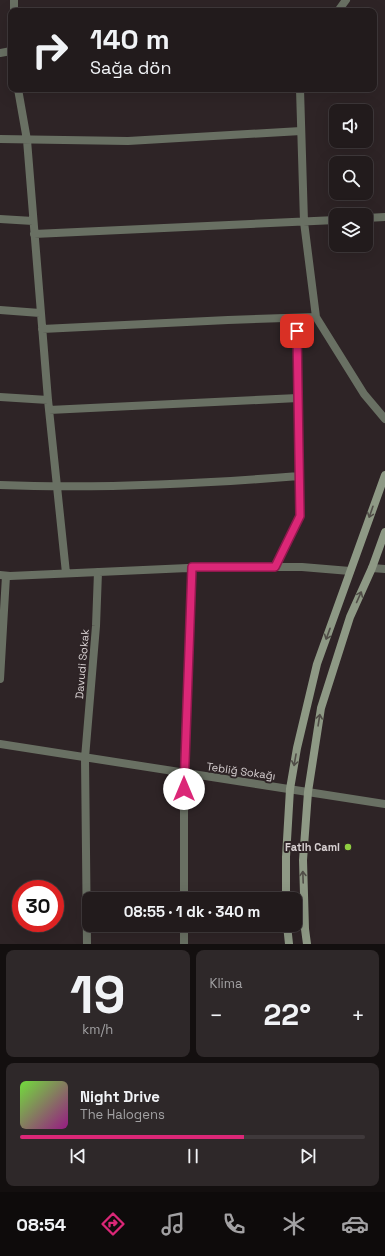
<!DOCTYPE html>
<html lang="tr">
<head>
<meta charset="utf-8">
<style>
  body { margin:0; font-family:"Space Grotesk",sans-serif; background:#2e2829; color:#f1f3f6; height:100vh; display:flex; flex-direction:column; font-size:15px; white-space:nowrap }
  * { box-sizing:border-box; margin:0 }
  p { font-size:13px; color:#a2a1a3 }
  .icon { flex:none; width:22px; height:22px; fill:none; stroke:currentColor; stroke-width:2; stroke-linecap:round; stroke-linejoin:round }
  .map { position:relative; height:944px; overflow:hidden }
  .panel { display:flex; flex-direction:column; gap:6px; padding:6px; background:#130f0f; flex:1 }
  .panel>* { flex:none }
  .top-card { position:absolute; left:8px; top:8px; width:369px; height:84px; border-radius:8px; box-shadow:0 4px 16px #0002,0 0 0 1px #3f393b; background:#221b1c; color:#f1f3f6; overflow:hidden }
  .controls { position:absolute; left:329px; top:104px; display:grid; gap:8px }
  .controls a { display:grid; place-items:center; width:44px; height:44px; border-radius:8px; background:#221b1c; box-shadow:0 4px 16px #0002,0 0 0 1px #3f393b; font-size:20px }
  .speed { position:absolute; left:12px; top:880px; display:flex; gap:8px; font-size:20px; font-weight:700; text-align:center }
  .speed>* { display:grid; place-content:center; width:52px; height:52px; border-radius:50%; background:#221b1c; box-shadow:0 4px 16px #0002,0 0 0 1px #3f393b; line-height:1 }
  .speed .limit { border:6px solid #d22; background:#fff; color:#111 }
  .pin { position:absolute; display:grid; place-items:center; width:34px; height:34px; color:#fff; margin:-17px; border-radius:8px; box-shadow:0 2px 6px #0006 }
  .me { position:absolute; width:44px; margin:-22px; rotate:0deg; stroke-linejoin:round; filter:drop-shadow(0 0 3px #0008) }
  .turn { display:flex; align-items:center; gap:14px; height:84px; padding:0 16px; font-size:18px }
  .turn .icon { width:52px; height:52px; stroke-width:2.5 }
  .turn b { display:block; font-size:28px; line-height:34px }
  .big { font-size:30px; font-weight:800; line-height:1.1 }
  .panel .tile { flex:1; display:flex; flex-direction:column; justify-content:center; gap:6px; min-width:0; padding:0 14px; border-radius:8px; background:#2e2829 }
  .panel .dial { align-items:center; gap:0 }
  .dial b { font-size:52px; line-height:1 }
  .song { display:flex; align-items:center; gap:12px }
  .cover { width:48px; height:48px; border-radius:6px; background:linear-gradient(135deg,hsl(100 70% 55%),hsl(310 70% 35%)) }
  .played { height:4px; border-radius:2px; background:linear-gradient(90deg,#db2777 65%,#3f393b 65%) }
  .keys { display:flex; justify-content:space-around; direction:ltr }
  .heat { display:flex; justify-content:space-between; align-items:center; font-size:22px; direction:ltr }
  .panel .tiles { flex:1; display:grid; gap:6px; grid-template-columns:1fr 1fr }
  .tile:last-child { grid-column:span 2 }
  .trip { position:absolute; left:82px; top:892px; width:220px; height:40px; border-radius:8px; background:#221b1c; box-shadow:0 4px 16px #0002,0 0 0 1px #3f393b; font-weight:800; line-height:40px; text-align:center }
  .dock { display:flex; height:64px; justify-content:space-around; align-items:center; background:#0e0b0b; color:#a2a1a3 }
  .dock .icon { width:28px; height:28px }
  .dock .current { color:#db2777 }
  .dock b { font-size:18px; color:#f1f3f6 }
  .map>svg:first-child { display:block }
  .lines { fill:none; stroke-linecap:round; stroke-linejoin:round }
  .street { stroke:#697063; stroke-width:8 }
  .secondary { stroke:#8e9985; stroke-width:8 }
  .oneway { stroke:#504d47 }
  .route-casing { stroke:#8e194d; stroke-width:10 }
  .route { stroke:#db2777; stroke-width:7 }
  .poi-dot { fill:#8fcd41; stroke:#2e2426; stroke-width:1.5 }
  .labels { text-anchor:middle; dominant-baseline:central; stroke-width:4; stroke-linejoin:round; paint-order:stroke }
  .street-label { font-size:11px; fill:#d8d1d2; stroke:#2e2426 }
  .poi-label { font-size:11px; font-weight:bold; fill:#d8d1d2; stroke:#2e2426; text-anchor:end }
</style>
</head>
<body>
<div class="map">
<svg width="385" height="944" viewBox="0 0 385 944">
  <rect width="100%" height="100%" fill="#2e2426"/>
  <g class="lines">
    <path class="street" d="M14,11V0
      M338,11L346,0
      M0,53L11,51
      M18,89L27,140L48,400L66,573
      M300,89L304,222L316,317L364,394L385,419
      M0,139L128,141L301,131
      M366,218L385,217
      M0,219L33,221
      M34,234L336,220
      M0,310L40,313
      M42,329L228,320L316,317
      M0,397L48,400
      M49,410L298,398
      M0,485C100,489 200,484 299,476
      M275,567L300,516L297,318
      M372,568L385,569
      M0,575L10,576L210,567H302L350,571
      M0,679L6,576
      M0,744L385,804
      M184,899V774L192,567
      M184,925V944
      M87,944L85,758L96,626L98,572"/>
    <path class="secondary" d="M286,899V857L290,789L297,748L317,664L385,475
      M287,925L289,944
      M307,944L305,929L303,860L308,792L321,708L350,617L372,568L385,532"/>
  </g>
  <defs><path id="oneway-shaft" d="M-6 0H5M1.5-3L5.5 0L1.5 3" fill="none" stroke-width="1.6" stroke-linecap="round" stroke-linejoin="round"/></defs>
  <g class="oneway">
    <use href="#oneway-shaft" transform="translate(371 512) rotate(109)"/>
    <use href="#oneway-shaft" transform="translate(359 597) rotate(-66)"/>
    <use href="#oneway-shaft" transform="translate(328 634) rotate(110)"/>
    <use href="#oneway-shaft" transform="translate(319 720) rotate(-81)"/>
    <use href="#oneway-shaft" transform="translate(295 760) rotate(100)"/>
    <use href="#oneway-shaft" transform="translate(303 877) rotate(-92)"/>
  </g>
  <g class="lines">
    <g class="route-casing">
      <path id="route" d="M184,789L192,567H275L300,516L297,331"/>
    </g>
    <use href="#route" class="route"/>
  </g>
  <circle class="poi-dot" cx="348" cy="847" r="4"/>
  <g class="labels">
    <g class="street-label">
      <text transform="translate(82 664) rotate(-85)">Davudi Sokak</text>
      <text transform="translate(241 771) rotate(8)">Tebliğ Sokağı</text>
    </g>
    <g class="poi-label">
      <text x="340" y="847">Fatih Cami</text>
    </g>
  </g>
</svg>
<div class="controls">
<a><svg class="icon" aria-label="sound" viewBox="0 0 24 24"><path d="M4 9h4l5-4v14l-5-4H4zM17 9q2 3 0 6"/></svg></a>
<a><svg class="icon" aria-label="search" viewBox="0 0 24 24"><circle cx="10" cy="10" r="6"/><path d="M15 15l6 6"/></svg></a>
<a><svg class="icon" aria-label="layers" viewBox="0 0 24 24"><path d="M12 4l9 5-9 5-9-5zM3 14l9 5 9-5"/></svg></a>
</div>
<div class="speed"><div class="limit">30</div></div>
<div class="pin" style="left:297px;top:331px;background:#d93025"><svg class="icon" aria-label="arrive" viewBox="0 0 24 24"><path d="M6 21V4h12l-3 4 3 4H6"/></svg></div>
<svg class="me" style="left:184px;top:789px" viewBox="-20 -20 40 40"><circle r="19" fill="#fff"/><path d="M0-13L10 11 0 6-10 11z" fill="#db2777"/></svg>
<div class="trip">08:55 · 1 dk · 340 m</div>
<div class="top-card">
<div class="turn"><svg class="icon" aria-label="right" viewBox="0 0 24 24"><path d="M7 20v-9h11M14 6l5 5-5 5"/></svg><div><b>140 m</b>Sağa dön</div></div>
</div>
</div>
<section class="panel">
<div class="tiles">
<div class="tile dial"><b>19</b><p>km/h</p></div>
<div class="tile"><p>Klima</p>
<div class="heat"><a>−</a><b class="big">22°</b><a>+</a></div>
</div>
<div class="tile">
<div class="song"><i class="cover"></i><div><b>Night Drive</b><p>The Halogens</p></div></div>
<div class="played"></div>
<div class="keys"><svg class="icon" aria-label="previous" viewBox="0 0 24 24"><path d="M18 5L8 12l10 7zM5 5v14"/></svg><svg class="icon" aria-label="pause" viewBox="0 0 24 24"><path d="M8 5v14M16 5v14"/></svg><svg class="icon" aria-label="next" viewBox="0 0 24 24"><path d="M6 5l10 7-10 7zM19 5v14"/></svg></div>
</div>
</div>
</section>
<nav class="dock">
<b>08:54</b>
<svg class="icon current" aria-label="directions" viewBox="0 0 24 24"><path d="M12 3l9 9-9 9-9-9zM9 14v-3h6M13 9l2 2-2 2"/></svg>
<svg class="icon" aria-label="music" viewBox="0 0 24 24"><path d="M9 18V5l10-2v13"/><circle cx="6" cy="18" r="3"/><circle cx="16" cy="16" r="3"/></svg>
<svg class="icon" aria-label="phone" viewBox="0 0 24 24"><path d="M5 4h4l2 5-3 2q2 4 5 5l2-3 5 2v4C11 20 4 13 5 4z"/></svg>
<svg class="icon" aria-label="climate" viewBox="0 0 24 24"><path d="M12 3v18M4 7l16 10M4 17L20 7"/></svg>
<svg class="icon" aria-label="car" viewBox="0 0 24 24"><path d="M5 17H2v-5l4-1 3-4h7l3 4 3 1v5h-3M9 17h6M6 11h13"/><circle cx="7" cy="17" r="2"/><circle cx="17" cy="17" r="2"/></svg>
</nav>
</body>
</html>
